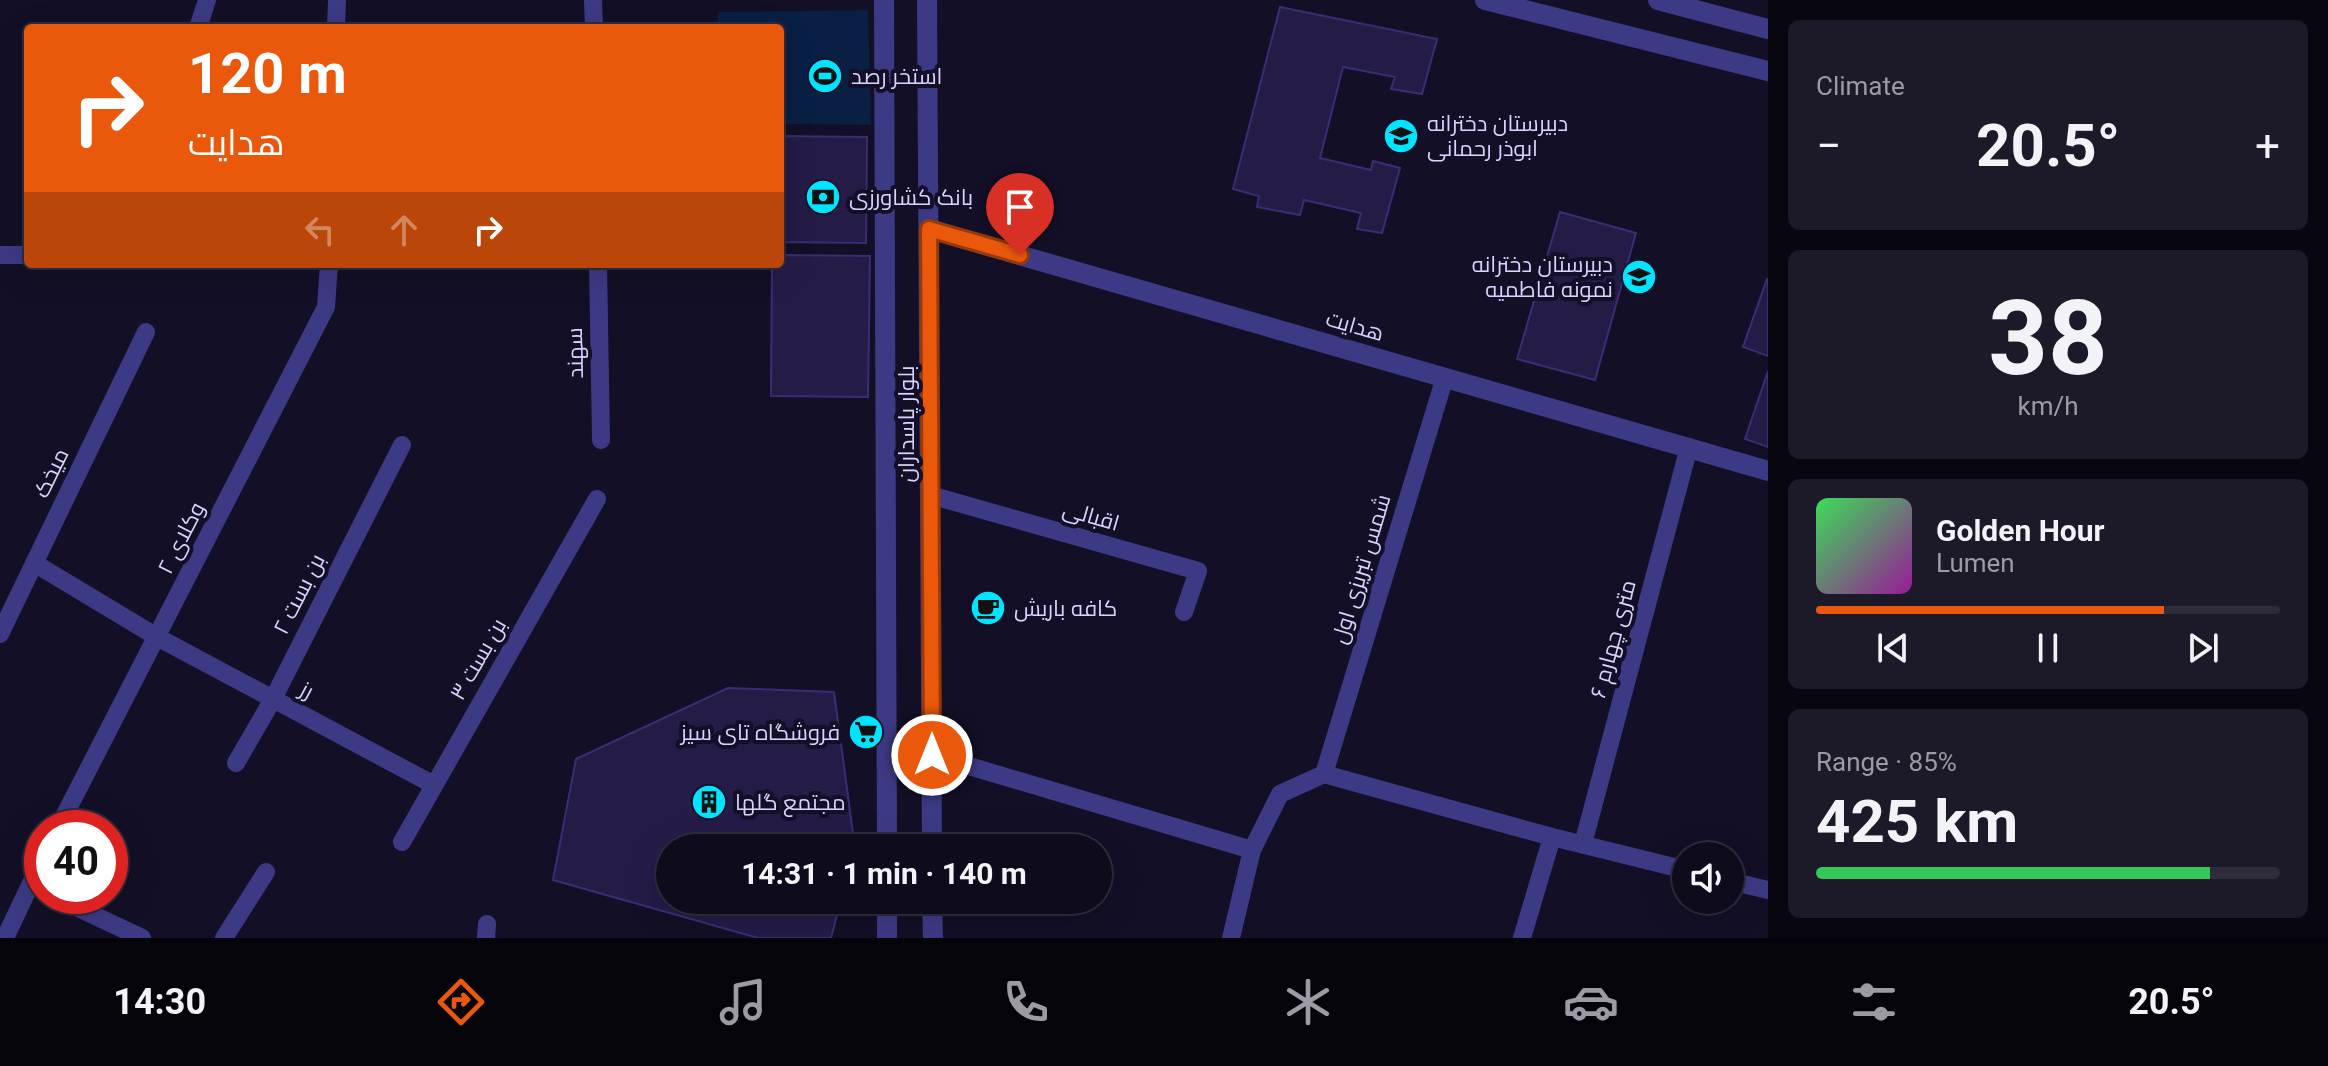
<!DOCTYPE html>
<html lang="en">
<head>
<meta charset="utf-8">
<style>
  body { margin:0; font-family:Roboto,Cairo,sans-serif; background:#1c1929; color:#f1f3f6; height:100vh; display:flex; flex-direction:column; font-size:30px; white-space:nowrap }
  * { box-sizing:border-box; margin:0 }
  p { font-size:26px; color:#9b9ba3 }
  .icon { flex:none; width:44px; height:44px; fill:none; stroke:currentColor; stroke-width:2; stroke-linecap:round; stroke-linejoin:round }
  .map { position:relative; flex:1; overflow:hidden }
  .side { display:flex; flex-direction:column; gap:20px; padding:20px; background:#08060f; width:560px }
  .side>* { flex:none }
  .hud { position:absolute; left:24px; top:24px; width:760px; height:244px; border-radius:8px; box-shadow:0 8px 32px #0002,0 0 0 2px #2e2b3b; background:#ea580c; color:#fff; overflow:hidden }
  .controls { position:absolute; left:1672px; top:842px; display:grid; gap:16px }
  .controls a { display:grid; place-items:center; width:72px; height:72px; border-radius:50%; background:#0e0b1c; box-shadow:0 8px 32px #0002,0 0 0 2px #2e2b3b; font-size:40px }
  .speed { position:absolute; left:24px; top:810px; display:flex; gap:16px; font-size:40px; font-weight:700; text-align:center }
  .speed>* { display:grid; place-content:center; width:104px; height:104px; border-radius:50%; background:#0e0b1c; box-shadow:0 8px 32px #0002,0 0 0 2px #2e2b3b; line-height:1 }
  .speed .limit { border:12px solid #d22; background:#fff; color:#111 }
  .pin { position:absolute; display:grid; place-items:center; width:68px; height:68px; color:#fff; margin:-82px -34px; border-radius:50% 50% 50% 0; rotate:-45deg; box-shadow:0 0 8px #0007 }
  .pin .icon { rotate:45deg }
  .me { position:absolute; width:88px; margin:-44px; rotate:0deg; stroke-linejoin:round; filter:drop-shadow(0 0 6px #0008) }
  .turn { display:flex; align-items:center; gap:28px; height:168px; padding:0 32px; font-size:36px }
  .turn .icon { width:104px; height:104px; stroke-width:2.5 }
  .turn b { display:block; font-size:56px; line-height:68px }
  .lanes { display:flex; align-items:center; height:76px; padding:0 32px; background:#0003; justify-content:center; gap:40px; direction:ltr }
  .lanes .off { opacity:.35 }
  .big { font-size:60px; font-weight:700; line-height:1.1 }
  .side .card { flex:1; display:flex; flex-direction:column; justify-content:center; gap:12px; min-width:0; padding:0 28px; border-radius:12px; background:#1c1929 }
  .side .dial { align-items:center; gap:0 }
  .dial b { font-size:104px; line-height:1 }
  .song { display:flex; align-items:center; gap:24px }
  .cover { width:96px; height:96px; border-radius:12px; background:linear-gradient(135deg,hsl(130 70% 55%),hsl(300 70% 35%)) }
  .played { height:8px; border-radius:4px; background:linear-gradient(90deg,#ea580c 75%,#2e2b3b 75%) }
  .keys { display:flex; justify-content:space-around; direction:ltr }
  .heat { display:flex; justify-content:space-between; align-items:center; font-size:44px; direction:ltr }
  .charge { height:12px; border-radius:6px; background:linear-gradient(90deg,#34c759 85%,#2e2b3b 0) }
  .trip { position:absolute; left:656px; top:834px; width:456px; height:80px; border-radius:40px; background:#0e0b1c; box-shadow:0 8px 32px #0002,0 0 0 2px #2e2b3b; font-weight:700; line-height:80px; text-align:center }
  .tab-bar { display:flex; height:128px; justify-content:space-around; align-items:center; background:#06040b; color:#9b9ba3 }
  .tab-bar .icon { width:56px; height:56px }
  .tab-bar .active { color:#ea580c }
  .tab-bar b { font-size:36px; color:#f1f3f6 }
  main { display:flex; flex:1; min-height:0 }
  .map>svg:first-child { display:block }
  .water { fill:#0a1f44 }
  .building { fill:#241b47; stroke:#3b2d73; stroke-width:2 }
  .lines { fill:none; stroke-linecap:round; stroke-linejoin:round }
  .service { stroke:#3d3a85; stroke-width:18 }
  .minor { stroke:#3d3a85; stroke-width:20 }
  .tertiary { stroke:#3d3a85; stroke-width:20 }
  .route-casing { stroke:#983908; stroke-width:20 }
  .route { stroke:#ea580c; stroke-width:14 }
  .labels { text-anchor:middle; dominant-baseline:central; stroke-width:8; stroke-linejoin:round; paint-order:stroke }
  .poi-label { font-size:22px; fill:#d9d4ff; stroke:#130f26; text-anchor:start }
  .street-label { font-size:22px; fill:#d9d4ff; stroke:#130f26 }
</style>
</head>
<body>
<main>
<div class="map">
<svg width="1768" height="938" viewBox="0 0 1768 938">
  <rect width="100%" height="100%" fill="#130f26"/>
  <path class="water" d="M868,10L871,125L780,124V28H718V12Z"/>
  <path class="building" d="M1280,7L1437,39L1422,94L1391,89L1395,77L1343,67L1320,158L1371,170L1373,161L1400,168L1382,233L1357,229L1361,213L1304,200L1300,215L1257,207L1259,196L1233,189Z
    M780,136L867,137L866,243L780,242Z
    M1560,212L1636,233L1595,380L1517,359Z
    M780,255L870,256L868,397L771,396L772,264H780Z
    M1767,279H1768V356L1743,347Z
    M1768,371V447L1745,439Z
    M728,688L834,692L855,848H670V900H841L831,938H758L553,880L576,759Z"/>
  <g class="lines">
    <path class="service" d="M593,0L594,28
      M198,28L207,0
      M336,28L337,0
      M0,255H28
      M598,264L601,440
      M930,495L1198,571L1184,612
      M34,563L157,637L434,785
      M0,634L146,332
      M932,755L1252,850
      M236,763L273,699L402,445
      M1324,774L1445,377
      M58,828L326,307L329,264
      M402,842L597,499
      M1583,844L1689,447
      M1730,881L1768,890
      M53,896L142,938
      M5,938L42,860
      M224,938L266,872
      M486,938L487,924
      M1231,938L1252,850L1280,794L1324,774L1552,837L1686,870
      M1522,938L1552,837"/>
    <path class="minor" d="M929,229L1768,471"/>
    <path class="tertiary" d="M884,0L887,848
      M927,0L932,848
      M1485,0L1768,71
      M1658,0L1768,29
      M887,900V938
      M932,900L933,938"/>
  </g>
  <g class="lines">
    <g class="route-casing">
      <path id="route" d="M932,755L929,229L1020,255"/>
    </g>
    <use href="#route" class="route"/>
  </g>
  <defs>
    <g id="stadium-disc" transform="scale(1.8)"><circle r="9.5" fill="#00e5ff" stroke="#130f26"/><path d="M0-5a6.5 5 0 1 0 0 10a6.5 5 0 1 0 0-10ZM-3.5-1.8h7v3.6h-7Z" fill="#111"/></g>
    <g id="school-disc" transform="scale(1.8)"><circle r="9.5" fill="#00e5ff" stroke="#130f26"/><path d="M0-5L7-2L0 1L-7-2ZM-4 1L0 2.5L4 1V4Q0 6-4 4Z" fill="#111"/></g>
    <g id="bank-disc" transform="scale(1.8)"><circle r="9.5" fill="#00e5ff" stroke="#130f26"/><path d="M-6-4H6V4H-6ZM0-2.3a2.3 2.3 0 1 0 0 4.6a2.3 2.3 0 1 0 0-4.6Z" fill="#111"/></g>
    <g id="cafe-disc" transform="scale(1.8)"><circle r="9.5" fill="#00e5ff" stroke="#130f26"/><path d="M-5.5-4.5H6V0H3Q3 3.5 0 3.5H-2.5Q-5.5 3.5-5.5 0ZM3-3.2v2h1.7v-2ZM-6 4.5H4V6H-6Z" fill="#111"/></g>
    <g id="supermarket-disc" transform="scale(1.8)"><circle r="9.5" fill="#00e5ff" stroke="#130f26"/><path d="M-6-5.5h2.5l.6 2H6L4.5 2H-2.5L-4.4-4H-6ZM-1.5 3.2a1.3 1.3 0 1 0 .1 0ZM3 3.2a1.3 1.3 0 1 0 .1 0Z" fill="#111"/></g>
    <g id="building-disc" transform="scale(1.8)"><circle r="9.5" fill="#00e5ff" stroke="#130f26"/><path d="M-4-6H4V6H1V3H-1V6H-4ZM-2.5-4.3h1.7v1.8h-1.7ZM.8-4.3h1.7v1.8H.8ZM-2.5-1h1.7V.8h-1.7ZM.8-1h1.7V.8H.8Z" fill="#111"/></g>
  </defs>
  <g fill-rule="evenodd">
    <use href="#stadium-disc" x="825" y="76"/>
    <use href="#school-disc" x="1401" y="136"/>
    <use href="#bank-disc" x="823" y="197"/>
    <use href="#school-disc" x="1639" y="277"/>
    <use href="#cafe-disc" x="988" y="608"/>
    <use href="#supermarket-disc" x="866" y="732"/>
    <use href="#building-disc" x="709" y="802"/>
  </g>
  <g class="labels">
    <g class="poi-label">
      <text x="851" y="76">استخر رصد</text>
      <text x="1427" y="123">دبیرستان دخترانه<tspan x="1427" dy="25">ابوذر رحمانی</tspan></text>
      <text x="849" y="197">بانک کشاورزی</text>
      <text x="1613" y="264" text-anchor="end">دبیرستان دخترانه<tspan x="1613" dy="25">نمونه فاطمیه</tspan></text>
      <text x="1014" y="608">کافه باریش</text>
      <text x="840" y="732" text-anchor="end">فروشگاه تای سیز</text>
      <text x="735" y="802">مجتمع گلها</text>
    </g>
    <g class="street-label">
      <text transform="translate(1355 326) rotate(16)">هدایت</text>
      <text transform="translate(575 353) rotate(-91)">سهند</text>
      <text transform="translate(906 424) rotate(-90)">بلوار پاسداران</text>
      <text transform="translate(51 473) rotate(-64)">میخک</text>
      <text transform="translate(1091 516) rotate(16)">اقبالی</text>
      <text transform="translate(181 538) rotate(-63)">وکلای ۲</text>
      <text transform="translate(1361 569) rotate(-73)">شمس تبریزی اول</text>
      <text transform="translate(299 594) rotate(-63)">بن بست ۲</text>
      <text transform="translate(1613 639) rotate(-75)">۶ متری چهارم</text>
      <text transform="translate(478 659) rotate(-60)">بن بست ۳</text>
      <text transform="translate(307 690) rotate(28)">رز</text>
    </g>
  </g>
</svg>
<div class="controls">
<a><svg class="icon" aria-label="sound" viewBox="0 0 24 24"><path d="M4 9h4l5-4v14l-5-4H4zM17 9q2 3 0 6"/></svg></a>
</div>
<div class="speed"><div class="limit">40</div></div>
<div class="pin" style="left:1020px;top:255px;background:#d93025"><svg class="icon" aria-label="arrive" viewBox="0 0 24 24"><path d="M6 21V4h12l-3 4 3 4H6"/></svg></div>
<svg class="me" style="left:932px;top:755px" viewBox="-20 -20 40 40"><circle r="17" fill="#ea580c" stroke="#fff" stroke-width="3"/><path d="M0-11L8 9 0 5-8 9z" fill="#fff"/></svg>
<div class="trip">14:31 · 1 min · 140 m</div>
<div class="hud">
<div class="turn"><svg class="icon" aria-label="right" viewBox="0 0 24 24"><path d="M7 20v-9h11M14 6l5 5-5 5"/></svg><div><b>120 m</b>هدایت</div></div>
<div class="lanes"><svg class="icon off" aria-label="left" viewBox="0 0 24 24"><path d="M17 20v-9H6M10 6l-5 5 5 5"/></svg><svg class="icon off" aria-label="ahead" viewBox="0 0 24 24"><path d="M12 20V5M6 11l6-6 6 6"/></svg><svg class="icon" aria-label="right" viewBox="0 0 24 24"><path d="M7 20v-9h11M14 6l5 5-5 5"/></svg></div>
</div>
</div>
<section class="side">
<div class="card"><p>Climate</p>
<div class="heat"><a>−</a><b class="big">20.5°</b><a>+</a></div>
</div>
<div class="card dial"><b>38</b><p>km/h</p></div>
<div class="card">
<div class="song"><i class="cover"></i><div><b>Golden Hour</b><p>Lumen</p></div></div>
<div class="played"></div>
<div class="keys"><svg class="icon" aria-label="previous" viewBox="0 0 24 24"><path d="M18 5L8 12l10 7zM5 5v14"/></svg><svg class="icon" aria-label="pause" viewBox="0 0 24 24"><path d="M8 5v14M16 5v14"/></svg><svg class="icon" aria-label="next" viewBox="0 0 24 24"><path d="M6 5l10 7-10 7zM19 5v14"/></svg></div>
</div>
<div class="card"><p>Range · 85%</p><b class="big">425 km</b><div class="charge"></div></div>
</section>
</main>
<nav class="tab-bar">
<b>14:30</b>
<svg class="icon active" aria-label="directions" viewBox="0 0 24 24"><path d="M12 3l9 9-9 9-9-9zM9 14v-3h6M13 9l2 2-2 2"/></svg>
<svg class="icon" aria-label="music" viewBox="0 0 24 24"><path d="M9 18V5l10-2v13"/><circle cx="6" cy="18" r="3"/><circle cx="16" cy="16" r="3"/></svg>
<svg class="icon" aria-label="phone" viewBox="0 0 24 24"><path d="M5 4h4l2 5-3 2q2 4 5 5l2-3 5 2v4C11 20 4 13 5 4z"/></svg>
<svg class="icon" aria-label="climate" viewBox="0 0 24 24"><path d="M12 3v18M4 7l16 10M4 17L20 7"/></svg>
<svg class="icon" aria-label="car" viewBox="0 0 24 24"><path d="M5 17H2v-5l4-1 3-4h7l3 4 3 1v5h-3M9 17h6M6 11h13"/><circle cx="7" cy="17" r="2"/><circle cx="17" cy="17" r="2"/></svg>
<svg class="icon" aria-label="filters" viewBox="0 0 24 24"><path d="M4 7h16M4 17h16"/><circle cx="9" cy="7" r="2"/><circle cx="15" cy="17" r="2"/></svg>
<b>20.5°</b>
</nav>
</body>
</html>
